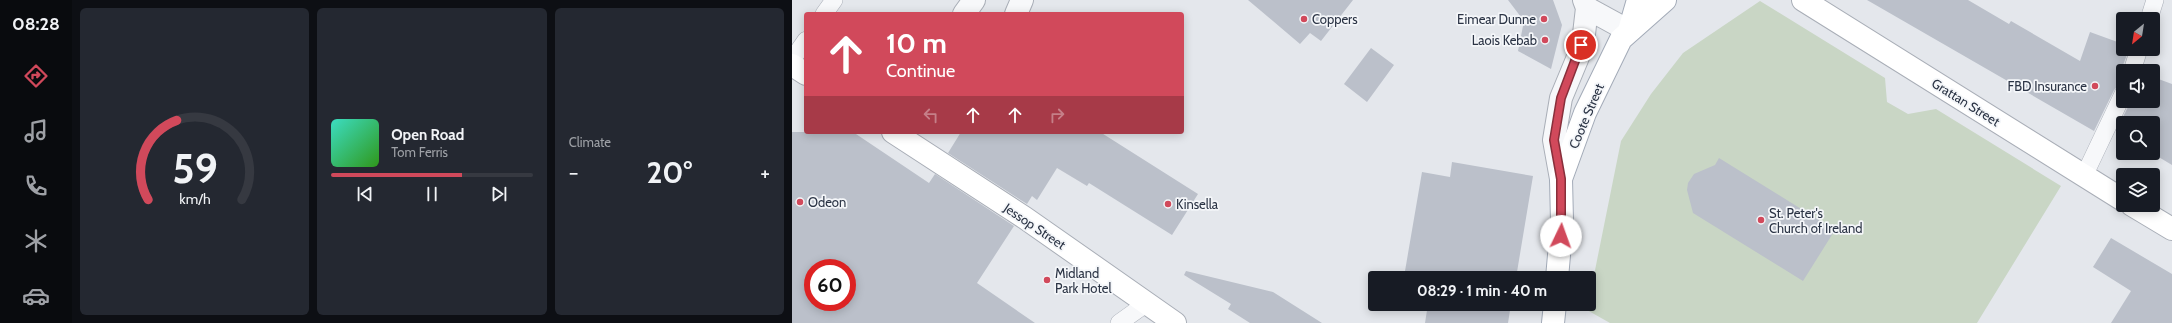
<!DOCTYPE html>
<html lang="en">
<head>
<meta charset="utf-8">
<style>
  body { margin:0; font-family:Cabin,sans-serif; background:#242831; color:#f1f3f6; height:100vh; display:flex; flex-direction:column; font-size:15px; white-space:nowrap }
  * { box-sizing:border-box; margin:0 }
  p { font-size:13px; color:#9ea1a6 }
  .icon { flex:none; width:22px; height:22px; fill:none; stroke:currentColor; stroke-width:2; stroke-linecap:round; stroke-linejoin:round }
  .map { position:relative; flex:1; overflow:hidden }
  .side { display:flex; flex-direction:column; gap:8px; padding:8px; background:#0d0f14; width:720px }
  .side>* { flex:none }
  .hud { position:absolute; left:12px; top:12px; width:380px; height:122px; border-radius:4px; box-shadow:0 2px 10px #0003; background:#d1495b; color:#fff; overflow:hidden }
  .needle { width:26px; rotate:210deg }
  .controls { position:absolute; left:1324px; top:12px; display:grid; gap:8px }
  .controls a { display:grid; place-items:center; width:44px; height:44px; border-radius:4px; background:#171b24; box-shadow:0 2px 10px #0003; font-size:20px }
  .speed { position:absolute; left:12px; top:259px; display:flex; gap:8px; font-size:20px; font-weight:700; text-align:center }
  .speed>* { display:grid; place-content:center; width:52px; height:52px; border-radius:50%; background:#171b24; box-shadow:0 2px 10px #0003; line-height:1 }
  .speed .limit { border:6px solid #d22; background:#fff; color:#111 }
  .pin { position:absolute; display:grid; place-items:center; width:34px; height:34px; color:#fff; margin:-17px; border:2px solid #fff; border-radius:50%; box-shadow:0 1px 4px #0007 }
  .me { position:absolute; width:44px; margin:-22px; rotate:3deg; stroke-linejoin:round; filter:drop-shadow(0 0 3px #0008) }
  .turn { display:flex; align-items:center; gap:14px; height:84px; padding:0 16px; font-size:18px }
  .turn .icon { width:52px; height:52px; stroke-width:2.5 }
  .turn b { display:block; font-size:28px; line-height:34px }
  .lanes { display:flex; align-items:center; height:38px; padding:0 16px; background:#0003; justify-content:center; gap:20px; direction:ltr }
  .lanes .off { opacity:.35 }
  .big { font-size:30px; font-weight:800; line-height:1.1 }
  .side .tile { flex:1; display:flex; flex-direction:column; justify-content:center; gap:6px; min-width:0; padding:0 14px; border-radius:6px; background:#242831 }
  .side .dial { align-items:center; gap:0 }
  .dial svg { height:104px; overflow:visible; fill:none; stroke:#363941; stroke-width:7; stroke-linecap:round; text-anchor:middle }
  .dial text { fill:#f1f3f6; stroke:none }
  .song { display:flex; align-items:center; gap:12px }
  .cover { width:48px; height:48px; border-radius:6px; background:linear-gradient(135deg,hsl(170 70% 55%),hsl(110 70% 35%)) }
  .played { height:4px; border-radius:2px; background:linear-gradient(90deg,#d1495b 65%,#363941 65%) }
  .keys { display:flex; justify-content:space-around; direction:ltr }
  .heat { display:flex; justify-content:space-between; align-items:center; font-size:22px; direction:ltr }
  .side .tiles { flex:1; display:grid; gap:8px; grid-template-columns:repeat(3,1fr) }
  .trip { position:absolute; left:576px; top:271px; width:228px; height:40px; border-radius:4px; background:#171b24; box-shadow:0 2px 10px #0003; font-weight:800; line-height:40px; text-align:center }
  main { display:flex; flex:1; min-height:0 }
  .tab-bar { display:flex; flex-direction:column; width:72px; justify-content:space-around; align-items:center; background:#090b0e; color:#9ea1a6 }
  .tab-bar .icon { width:28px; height:28px }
  .tab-bar .on { color:#d1495b }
  .tab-bar b { font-size:18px; color:#f1f3f6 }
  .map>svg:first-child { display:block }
  .green { fill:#c9d6c5 }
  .building { fill:#bbc0ca; fill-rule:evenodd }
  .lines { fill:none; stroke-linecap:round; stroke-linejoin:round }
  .lane-casing { stroke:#a9aeb7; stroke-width:18 }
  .street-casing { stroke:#a9aeb7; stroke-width:24 }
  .secondary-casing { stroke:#a9aeb7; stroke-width:24 }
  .primary-casing { stroke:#a3abb8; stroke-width:24 }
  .lane { stroke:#f7f8fa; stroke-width:17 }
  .street { stroke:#f7f8fa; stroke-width:22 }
  .secondary { stroke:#fff; stroke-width:22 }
  .primary { stroke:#fff; stroke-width:22 }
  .route-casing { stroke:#882f3b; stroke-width:10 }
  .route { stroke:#d1495b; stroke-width:7 }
  .poi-dot { fill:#d1495b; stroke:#f4f6f9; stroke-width:1.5 }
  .labels { text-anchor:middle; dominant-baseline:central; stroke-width:3.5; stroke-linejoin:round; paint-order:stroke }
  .poi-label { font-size:13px; fill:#2b3445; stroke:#f4f6f9; text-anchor:start }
  .street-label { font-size:13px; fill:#2b3445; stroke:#f4f6f9 }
</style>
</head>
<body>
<main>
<nav class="tab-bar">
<b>08:28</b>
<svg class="icon on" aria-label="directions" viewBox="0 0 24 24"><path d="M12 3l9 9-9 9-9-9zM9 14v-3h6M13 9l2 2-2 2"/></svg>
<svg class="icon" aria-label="music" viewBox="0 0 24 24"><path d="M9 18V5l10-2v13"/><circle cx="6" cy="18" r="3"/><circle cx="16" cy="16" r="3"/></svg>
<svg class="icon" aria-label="phone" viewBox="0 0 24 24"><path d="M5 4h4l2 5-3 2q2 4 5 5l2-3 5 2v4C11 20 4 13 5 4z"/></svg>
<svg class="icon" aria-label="climate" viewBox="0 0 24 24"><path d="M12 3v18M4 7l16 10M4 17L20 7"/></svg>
<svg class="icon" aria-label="car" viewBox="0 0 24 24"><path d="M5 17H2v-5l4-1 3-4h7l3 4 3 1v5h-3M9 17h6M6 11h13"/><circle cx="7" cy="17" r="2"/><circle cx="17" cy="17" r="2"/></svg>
</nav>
<section class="side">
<div class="tiles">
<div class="tile dial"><svg viewBox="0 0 100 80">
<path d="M14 69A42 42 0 1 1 86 69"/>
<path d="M14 69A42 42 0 0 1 36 8" stroke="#d1495b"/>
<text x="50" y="56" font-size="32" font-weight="700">59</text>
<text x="50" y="72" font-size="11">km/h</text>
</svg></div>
<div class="tile">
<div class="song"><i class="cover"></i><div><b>Open Road</b><p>Tom Ferris</p></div></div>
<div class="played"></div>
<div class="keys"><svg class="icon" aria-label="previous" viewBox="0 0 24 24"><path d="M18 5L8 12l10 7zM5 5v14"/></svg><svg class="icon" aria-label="pause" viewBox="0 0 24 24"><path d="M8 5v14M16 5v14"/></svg><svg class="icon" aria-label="next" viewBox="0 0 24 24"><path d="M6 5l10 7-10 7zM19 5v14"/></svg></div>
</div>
<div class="tile"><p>Climate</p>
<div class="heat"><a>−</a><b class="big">20°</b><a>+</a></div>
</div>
</div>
</section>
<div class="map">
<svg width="1380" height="323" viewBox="0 0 1380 323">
  <rect width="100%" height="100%" fill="#e4e7ec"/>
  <path class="green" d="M968,1L1093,78L1095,102L1116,114L1144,109L1269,186L1185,323H818L795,310L829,141L859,94L891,53Z"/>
  <path class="building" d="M456,0H561L529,41L518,33L508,44Z
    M716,0H761L770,25L759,69L726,51L732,21Z
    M1075,0H1176L1217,24L1219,21L1288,61L1298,32L1331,44V49H1337L1330,68L1331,84L1326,86L1322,90L1302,131Z
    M579,48L602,65L575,102L552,84Z
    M1361,77L1380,84V165L1360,153L1361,123H1331V135L1324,131L1339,101H1361Z
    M0,132H61L137,183L143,174L222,226L185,283L243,323H0ZM21,268H55V302H21Z
    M169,132H308L406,194L380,235L297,183L295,186L265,168L245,200L240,196L235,204L156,153Z
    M927,158L1043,230L1011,281L901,213L895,190L896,183L902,174L923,165Z
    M660,162L741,176L724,278H641V276L613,271L630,172L658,177Z
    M1319,238L1380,274V323H1319L1339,291L1301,267Z
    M394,271L481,292L530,323H458L436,309L439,304L392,275Z
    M636,304H719L716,323H633Z"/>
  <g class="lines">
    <g class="lane-casing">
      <path id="lane" d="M32,14L42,0
        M1357,19L1363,0
        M0,60L14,40
        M1340,71L1347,49
        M1292,176L1331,94
        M327,323L355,303"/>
    </g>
    <g class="street-casing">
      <path id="street" d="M792,0L795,8L837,31
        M172,14L182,0
        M224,14L230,0
        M769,179L762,140L769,98L786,57L792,34L795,8"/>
    </g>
    <g class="secondary-casing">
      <path id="secondary" d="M1011,0L1331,200
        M0,65L14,74
        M101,132L233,218L383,323
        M1340,205L1380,229"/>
    </g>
    <g class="primary-casing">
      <path id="primary" d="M837,31L846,0
        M765,278L770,221L769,179L793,113L829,39L873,0
        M761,323L763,304"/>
    </g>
    <use href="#lane" class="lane"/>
    <use href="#street" class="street"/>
    <use href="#secondary" class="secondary"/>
    <use href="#primary" class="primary"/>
  </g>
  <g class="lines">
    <g class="route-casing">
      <path id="route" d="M769,236V179L762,140L769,98L789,45"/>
    </g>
    <use href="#route" class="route"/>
  </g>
  <g class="poi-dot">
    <circle cx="512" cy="19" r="4"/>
    <circle cx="752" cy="19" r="4"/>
    <circle cx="753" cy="40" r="4"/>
    <circle cx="1303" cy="86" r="4"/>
    <circle cx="8" cy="202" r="4"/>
    <circle cx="376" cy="204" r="4"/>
    <circle cx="969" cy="220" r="4"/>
    <circle cx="255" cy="280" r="4"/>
  </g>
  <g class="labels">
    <g class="poi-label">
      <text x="520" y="19">Coppers</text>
      <text x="744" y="19" text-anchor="end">Eimear Dunne</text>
      <text x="745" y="40" text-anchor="end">Laois Kebab</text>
      <text x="1295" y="86" text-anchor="end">FBD Insurance</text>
      <text x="16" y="202">Odeon</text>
      <text x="384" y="204">Kinsella</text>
      <text x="977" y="213">St. Peter's<tspan x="977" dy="15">Church of Ireland</tspan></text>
      <text x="263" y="273">Midland<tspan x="263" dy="15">Park Hotel</tspan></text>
    </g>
    <g class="street-label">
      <text transform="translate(1174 102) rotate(32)">Grattan Street</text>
      <text transform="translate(794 116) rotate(-67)">Coote Street</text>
      <text transform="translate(243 226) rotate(34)">Jessop Street</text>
    </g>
  </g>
</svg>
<div class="controls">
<a><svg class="needle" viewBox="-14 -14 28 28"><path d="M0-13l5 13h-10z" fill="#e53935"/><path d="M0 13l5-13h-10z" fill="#9ea1a6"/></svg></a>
<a><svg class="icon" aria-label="sound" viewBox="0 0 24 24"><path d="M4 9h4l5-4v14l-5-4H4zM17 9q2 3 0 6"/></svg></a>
<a><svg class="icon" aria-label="search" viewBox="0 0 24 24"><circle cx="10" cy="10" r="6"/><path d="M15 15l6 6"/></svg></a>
<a><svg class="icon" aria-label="layers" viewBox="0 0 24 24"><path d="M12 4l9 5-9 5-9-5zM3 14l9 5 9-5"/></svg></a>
</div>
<div class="speed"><div class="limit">60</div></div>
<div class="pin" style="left:789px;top:45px;background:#d93025"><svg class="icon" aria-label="arrive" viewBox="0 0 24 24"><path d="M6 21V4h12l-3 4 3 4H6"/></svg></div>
<svg class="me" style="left:769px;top:236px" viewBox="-20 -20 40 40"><circle r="19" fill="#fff"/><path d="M0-13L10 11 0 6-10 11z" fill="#d1495b"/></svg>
<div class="trip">08:29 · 1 min · 40 m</div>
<div class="hud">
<div class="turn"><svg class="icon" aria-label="ahead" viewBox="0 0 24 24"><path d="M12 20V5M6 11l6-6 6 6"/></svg><div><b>10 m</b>Continue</div></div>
<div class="lanes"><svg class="icon off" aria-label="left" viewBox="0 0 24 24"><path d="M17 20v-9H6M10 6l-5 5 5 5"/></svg><svg class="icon" aria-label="ahead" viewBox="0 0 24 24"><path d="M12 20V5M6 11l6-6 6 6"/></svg><svg class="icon" aria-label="ahead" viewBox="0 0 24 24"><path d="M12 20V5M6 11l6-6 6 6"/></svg><svg class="icon off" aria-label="right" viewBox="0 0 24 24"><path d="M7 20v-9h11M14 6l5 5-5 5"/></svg></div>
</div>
</div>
</main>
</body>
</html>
